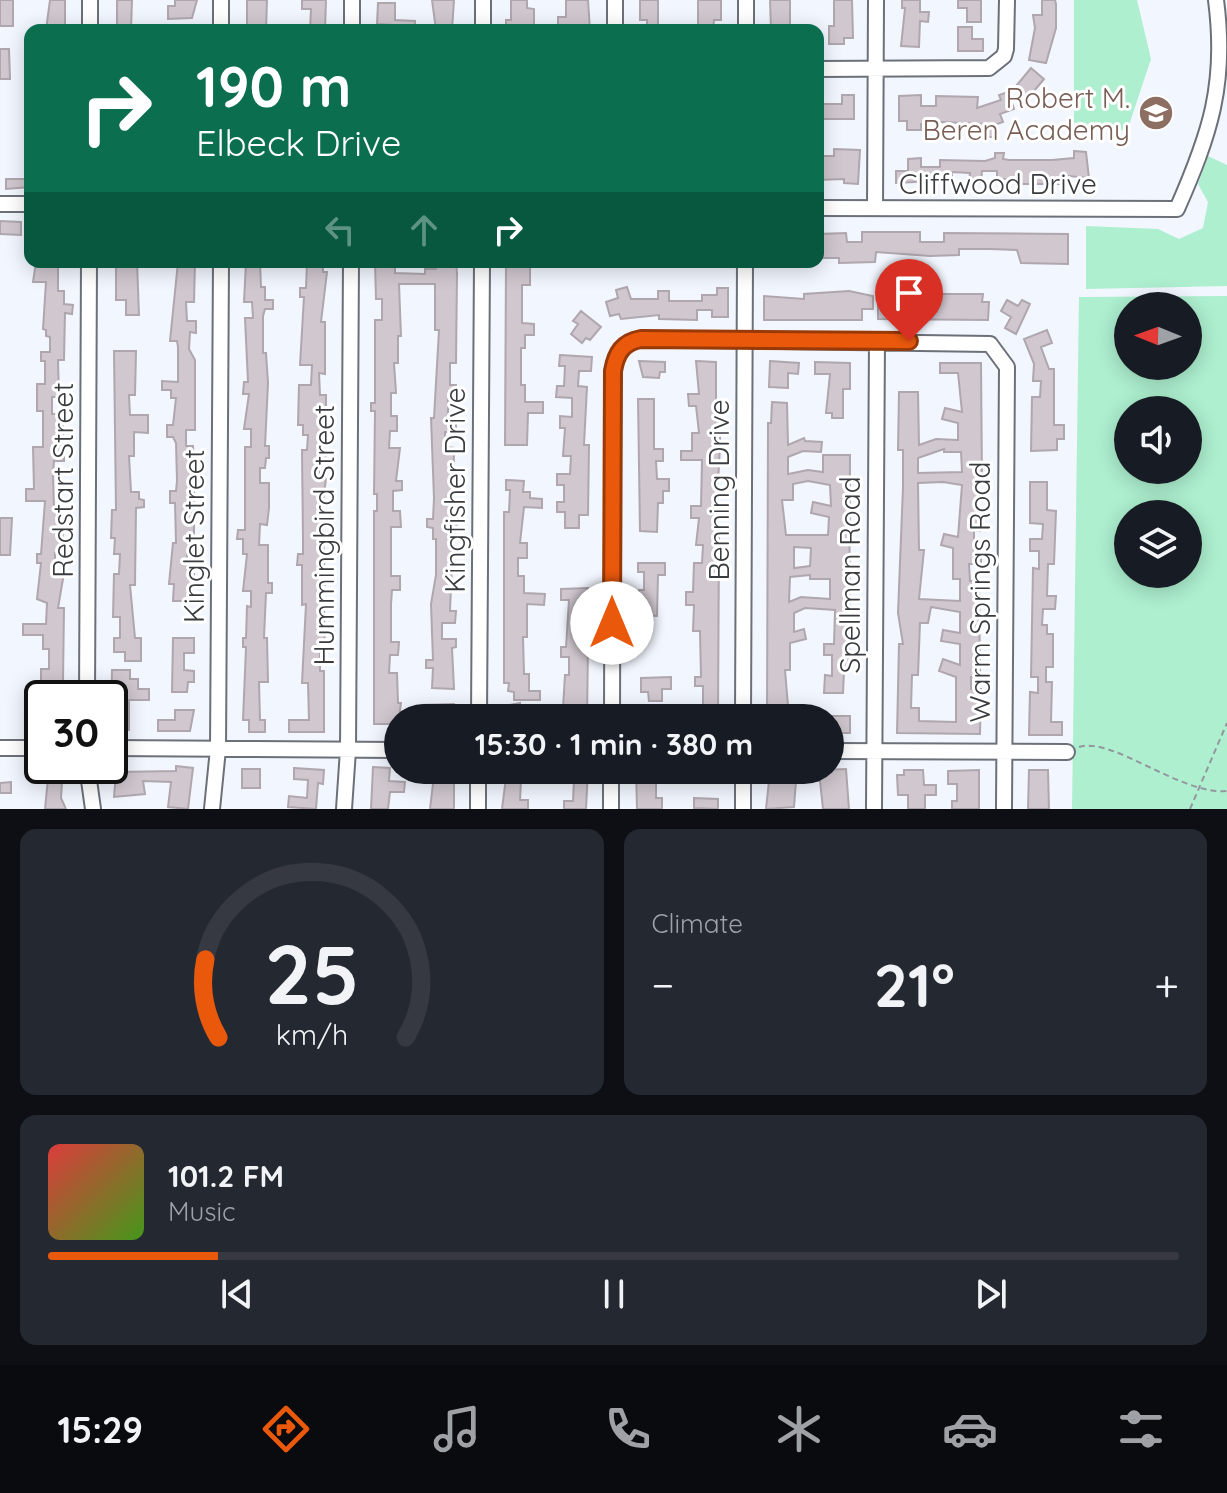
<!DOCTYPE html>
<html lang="en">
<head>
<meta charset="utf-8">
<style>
  body { margin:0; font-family:Quicksand,sans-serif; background:#242831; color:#f1f3f6; height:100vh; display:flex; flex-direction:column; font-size:30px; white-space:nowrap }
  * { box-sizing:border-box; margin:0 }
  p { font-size:26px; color:#9ea1a6 }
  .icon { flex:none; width:44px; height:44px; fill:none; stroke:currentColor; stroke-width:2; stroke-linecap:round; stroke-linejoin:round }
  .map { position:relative; height:809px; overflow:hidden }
  .drawer { display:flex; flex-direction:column; gap:20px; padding:20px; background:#0d0f14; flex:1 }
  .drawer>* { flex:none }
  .banner { position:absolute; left:24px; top:24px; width:800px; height:244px; border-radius:16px; box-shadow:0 4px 20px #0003; background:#0b6e4f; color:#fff; overflow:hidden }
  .needle { width:52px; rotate:271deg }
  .fabs { position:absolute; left:1114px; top:292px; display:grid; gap:16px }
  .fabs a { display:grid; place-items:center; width:88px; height:88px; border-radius:50%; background:#171b24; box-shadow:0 4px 20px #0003; font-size:40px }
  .speed { position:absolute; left:24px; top:680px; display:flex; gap:16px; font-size:40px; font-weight:700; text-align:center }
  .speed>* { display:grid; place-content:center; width:104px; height:104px; border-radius:50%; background:#171b24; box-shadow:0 4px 20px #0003; line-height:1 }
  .speed .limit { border:4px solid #111; border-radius:12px; background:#fff; color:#111 }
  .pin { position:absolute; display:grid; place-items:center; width:68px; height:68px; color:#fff; margin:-82px -34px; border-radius:50% 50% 50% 0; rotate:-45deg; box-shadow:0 0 8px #0007 }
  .pin .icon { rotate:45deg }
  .me { position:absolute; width:88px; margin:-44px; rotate:0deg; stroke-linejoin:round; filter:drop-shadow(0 0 6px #0008) }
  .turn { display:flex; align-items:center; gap:28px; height:168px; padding:0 40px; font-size:36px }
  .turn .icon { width:104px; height:104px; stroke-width:2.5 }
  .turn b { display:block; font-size:56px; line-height:68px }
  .lanes { display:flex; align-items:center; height:76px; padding:0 40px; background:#0003; justify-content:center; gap:40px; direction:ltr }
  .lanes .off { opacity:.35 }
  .big { font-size:60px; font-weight:700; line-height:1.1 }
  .drawer .tile { flex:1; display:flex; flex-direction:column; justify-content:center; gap:12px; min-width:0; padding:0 28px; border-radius:16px; background:#242831 }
  .drawer .dial { align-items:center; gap:0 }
  .dial svg { height:208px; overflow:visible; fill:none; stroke:#363941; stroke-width:7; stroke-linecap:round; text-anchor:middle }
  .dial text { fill:#f1f3f6; stroke:none }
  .song { display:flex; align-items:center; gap:24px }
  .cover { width:96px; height:96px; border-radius:12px; background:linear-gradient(135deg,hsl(0 70% 55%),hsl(100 70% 35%)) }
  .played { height:8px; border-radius:4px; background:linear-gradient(90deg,#ea580c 15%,#363941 15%) }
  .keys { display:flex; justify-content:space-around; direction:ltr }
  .heat { display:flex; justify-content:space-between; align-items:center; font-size:44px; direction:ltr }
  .drawer .tiles { flex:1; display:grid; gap:20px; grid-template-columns:1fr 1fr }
  .tile:last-child { grid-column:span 2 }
  .trip { position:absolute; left:384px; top:704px; width:460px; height:80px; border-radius:40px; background:#171b24; box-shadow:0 4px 20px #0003; font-weight:700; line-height:80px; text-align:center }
  .menu { display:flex; height:128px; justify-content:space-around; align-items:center; background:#090b0e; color:#9ea1a6 }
  .menu .icon { width:56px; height:56px }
  .menu .on { color:#ea580c }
  .menu b { font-size:36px; color:#f1f3f6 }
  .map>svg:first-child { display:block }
  .green { fill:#adefcf; fill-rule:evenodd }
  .building { fill:#d0c7cf; stroke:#afa6ae; stroke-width:2; fill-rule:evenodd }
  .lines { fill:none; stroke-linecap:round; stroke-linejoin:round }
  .minor-casing { stroke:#6c7079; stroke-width:18 }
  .path { stroke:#94979d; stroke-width:2; stroke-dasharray:6 4; stroke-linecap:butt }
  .minor { stroke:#fff; stroke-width:14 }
  .route-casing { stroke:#983908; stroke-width:20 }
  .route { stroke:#ea580c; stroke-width:14 }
  .labels { text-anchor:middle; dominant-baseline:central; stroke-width:6; stroke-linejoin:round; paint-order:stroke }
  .education-label { font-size:28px; fill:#785e54; stroke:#fff; text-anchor:end }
  .street-label { font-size:28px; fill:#393b3f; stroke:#fff }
</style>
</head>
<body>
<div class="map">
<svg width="1227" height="809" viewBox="0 0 1227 809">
  <rect width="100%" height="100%" fill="#f2f6fe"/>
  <path class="green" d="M1074,0H1137L1151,59L1127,131L1074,123Z
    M1208,156L1227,165V286L1086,289V226L1158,229L1179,239L1203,228L1208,202L1198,184Z
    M1227,296V809H1072L1079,297ZM1128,306H1188V366H1128ZM1128,410H1188V470H1128ZM1128,514H1188V574H1128Z"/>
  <path class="building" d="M0,0H13V26H0Z
    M50,0H65V30H46Z
    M117,0H132L131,30H117Z
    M175,0H197L192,18L168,19V6H175Z
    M247,0H267L266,30H247Z
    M302,0H326L325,30H310L311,9H302Z
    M432,0H454L452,30H436Z
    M511,0H527V8L534,9V25H525V30H506V20H511Z
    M566,0H588L590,30H558V17H566Z
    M640,0H658V30H647V20H640Z
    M698,0H721V20H714L713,30H698Z
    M770,0H790V30H771Z
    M834,0H852L853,38H844V44H829V26H834Z
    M902,0H920V12H929L928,22L920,21L919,47L901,46L905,8H902Z
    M958,0H981V22H967V8H958Z
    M1042,0H1055L1056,4V28L1046,63L1029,60L1035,28L1033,15H1042Z
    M378,3H395V20L415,21V30H391V25L377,24Z
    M958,27H972V39H983V51H958Z
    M0,49H9L10,79H0Z
    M1031,68L1044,79L1029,97L1016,86Z
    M1008,92L1014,109L1000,114L1003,122L997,124L996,137H982V124L941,122L921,124V130H907V121H899V96L921,95V106H936V96L978,97L977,108L1001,100L999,95Z
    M842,95H854V119H818V104H842Z
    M834,149L860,150L858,184L844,183V179L818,180V156H834Z
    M1074,151L1086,152L1089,178L1069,176V184H1015V179H997V171H982L981,183L969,182L970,173L952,172V180L896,183V171H908V159L921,158V167H940V160L985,161L995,158V153H1004L1003,159L1009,160H1052L1074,158Z
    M6,179H30V187L6,189Z
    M0,221L21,222V235L0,234Z
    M862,232H920V242H944V233L1068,234V264L1021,263L1017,250L990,249H959V255L930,256L876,252L875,262L839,263V258H823V249H818V234L846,233L847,242H862Z
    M36,262H58V291H64V304L73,305L72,314L65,313L64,360H58L59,397H52V414H62L64,447V461H54L53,473L54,509H61L63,541V553H55V573H64L58,608H64L63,681H59V690H53V698H41V669H49V649H43V635H23V624H46L47,603L37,599L41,563H37V554H41L45,501H26V489H34L33,447H43V411H37V384H45V361H41V352H50V337L46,336V330L43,329L46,282H33Z
    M116,262H137L139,315H126V300H116Z
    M178,262H195L194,302H186L187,321H196V333L190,332L189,349L195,360V430H186V446H193L194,474V554H187V574H194V586H189L188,601H173L174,584H169L173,543H176L175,503H170V491H176L177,481L176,443L173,437H167V425H173L176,398H171V390H162V381L178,382V347L177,341H170Z
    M246,262H260L261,287H265V300H273V309H265L263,316V353H266L268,383L265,446H269V458H266L265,468H260V483H269V508L267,525L260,524L259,545H268V583H272V593H266L264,638H267L268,682H259L260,720H265V732H249V720H243L246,647H243V638H246L247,606L251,607V591H243L247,554H243V539H237L238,530H245V447H251V429H244L249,394H243L244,382H248L245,318H253L252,302H244Z
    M375,262H395V273L425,274V269H436V262H456L457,273L456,363H450V385H456V400H448V418H456V432H445V447L454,448L453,512L458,530L457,540H453L450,611H456L455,623H442V639H456V647L452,648L454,689L432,688L433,668H426V660H433L431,604L436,575V539H433V528L427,527V519H433L434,498L431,418H434L439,330H435V284H399L401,336H398V363H394L396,393H391V416H397V431H390L389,448H400L396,481H402V490L393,491V511H400L401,527H391V576H400V590H392L391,604V642H399L398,655H390L389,673H397L398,703H401L398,724H374V511H377V494H374L375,411H371V403H375V320H382V299H376Z
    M506,262H530V285H522V323L534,324V335H525V348H521V385H525V402H543V413H528L527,445H505Z
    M307,263L323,264V272H327L321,322H325V374L319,373L320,395H326V426H321L320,450H326V462H319V479H326L322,508L325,585H320V606H324L325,654H320V671H324V732H289V720H309L308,683H302L306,604L302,605V565H297L298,554H303V539L302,450H307L308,435H303V425H298L299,385H311L312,365H300L304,297H300V288H306Z
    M627,287L631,299H658V291H669V301H702V295H717V288H728V317H712V310H697V320L659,319V315L621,319L619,314L610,316L606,302L618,298L616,290Z
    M849,291L873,296V309H862V320H764V296L804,299V294Z
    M935,294H983L982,302H989L988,320L878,319V303H890V296Z
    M1007,300L1018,306L1022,300L1030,304L1016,334L1005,328L1011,317L1001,311Z
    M581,311L601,327L590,340L586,338L582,343L571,334L578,324L573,321Z
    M1047,330L1052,343L1041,347L1049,369H1054V425H1064V439H1057V450L1031,451L1032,397H1040L1041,381H1033L1034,364L1024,339Z
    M114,351H136L135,395H129L130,415H148V433L134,432V456H129L131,492H139V499L144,500V507L136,508L135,585H130L135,638H141V661H125V652H114V638H120V617H113L114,574H119L120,554H114L115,538H111L112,510H116Z
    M560,355L592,357L591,371H579L578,386L587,387L584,445H589L588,515H579V528H565V512H557V502H564V485H557V474H570L571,456H563L565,428H560V416L572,417V398L556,397L557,386H564L565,366H559Z
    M639,361L665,362V372H660L659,378L643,377Z
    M696,361L716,362V421H720V447L715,536H719L718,718H691L692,709H703V686H695V677H701L700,631H693L694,605H686V592H693L694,563H702L703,545H696L699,518H691V506H701L702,460H681V451H692V433H699L696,406H689L688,394H699Z
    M770,361L799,363L798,374L788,373V388L769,387Z
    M815,362L850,363V389H843V418H832V413H826L830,374H815Z
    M940,363H981L982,482H978L977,518H980V531L974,530V550H981V564H969L970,581H979L980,677H971V689H981L980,734L897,733L899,644H903L898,613L903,487V450H898L899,392H918L919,445L936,439L958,440V423L942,419L945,408L962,412L958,373H940ZM944,449V452H961L962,472L918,473V458ZM943,482L962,485L958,537L944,534L941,545L953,548V579H960V601L919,599L924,550H919L918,483ZM931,607L960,612V633L943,630L941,641L960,644V665L943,659L939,671L956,677V722L919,721V708H911L912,675H918L920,623H928Z
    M638,399H654V449H663V461H656L657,479H669V491H663V503H658L657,532L640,531Z
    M772,402L787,403L788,445L804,438L805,441L822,442L821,452L803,451L788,457V474L808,470L823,472V455H850L849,672H844L843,693H824L825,675L832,676V655H824V644H834L835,610L805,608L794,613V632L804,629L806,639L790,643V670H785L789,718H767L768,423H771ZM808,481L830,485L831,506L813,502L811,513L829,517L828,535H786L782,500H793V484ZM794,547L811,548L810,566L794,568ZM810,575V579H830V599L801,597L789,602L790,577Z
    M506,480L524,481L523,492H530V498L542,499V508L524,507L520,543H527V558H518V576H524V593L545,594L544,605L527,604V637H523L524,674H529V691H540V700H514V692L508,691L509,683H504V512H509L510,490H506Z
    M1030,482H1047V510L1056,511L1054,564H1048L1047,596H1056L1055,609H1043L1042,625H1047V634H1053V667H1046V682H1052L1051,722H1062V735H1029L1030,692L1038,693V677H1031L1033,568L1039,569V551H1030V539H1042L1043,524L1030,523Z
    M0,518H12L10,555H0Z
    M638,563H665V575H658L657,616L638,615L639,590H644V572H638Z
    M588,588V598H583L588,630H580V647H588L587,718L557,717V708H563L565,675H569V657H561V647H566L569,600H561V589Z
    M173,638H194V653H184V670L194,671V682H188L187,692H172Z
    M112,670H130V679H138V689H149V700H129V730H116V722H111Z
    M671,677V689H662V701H649L648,692H641V678Z
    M520,703L519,718H504V706Z
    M454,704V714H449V718H428V714H421V705Z
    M638,708H654V718H638Z
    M175,710H194L190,731H158V720H175Z
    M830,716H850V733H830Z
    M43,766H63L61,798L66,809H45L48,778H43Z
    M176,766L193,768L188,809L168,807L171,782L143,781L145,794L114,797L116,772L176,771Z
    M373,767L390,768L389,781L405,782L404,792H390L388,809H371Z
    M294,768L324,770L323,784L318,783L316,809L288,807L289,796L307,798L308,780L294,779Z
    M242,769H260V788H242Z
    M846,769L849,809H823L820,781H796L794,807L766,809L770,772Z
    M507,770H526V781H521L520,800H528V809H502Z
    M549,770H588L586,809H564V801H573L574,779H549Z
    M636,770H668V779H656V798H662V809H637Z
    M904,770H923L924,785H936V795H925V809H908V795H898L897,775H904Z
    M979,770V809H952V801H957V784H948V771Z
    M1029,770H1048L1049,809H1028Z
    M434,775L454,776V809H430Z
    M11,782V793H0V783Z
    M694,798L718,799V809L694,808Z"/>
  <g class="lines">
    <g class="minor-casing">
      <path id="minor" d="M90,30V0
        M221,30V0
        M352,30V0
        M483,30V0
        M615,30V0
        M746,30V0
        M818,69L989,68L1004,56L1006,49L1007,0
        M0,204H30
        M818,208L1177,209C1210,134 1227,84 1216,0
        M875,208L876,0
        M87,698L89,262
        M479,718L482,262
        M612,718L613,371C616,353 623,342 641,339L990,344L1007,367L1004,809
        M743,718L745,262
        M0,748H42
        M110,748L398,750
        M830,751L1067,752
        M87,766L93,809
        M212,809L218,749L221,262
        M344,809L348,750L351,262
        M478,809V770
        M611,809V770
        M743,809V770
        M874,809L877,341"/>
    </g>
    <path class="path" d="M1079,747C1112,736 1180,795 1227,791
      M1190,809L1227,723"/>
    <use href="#minor" class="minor"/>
  </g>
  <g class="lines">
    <g class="route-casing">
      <path id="route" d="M612,623L613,371C616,353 623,342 641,339L909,341"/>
    </g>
    <use href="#route" class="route"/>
  </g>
  <defs>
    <g id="school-disc" transform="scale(1.8)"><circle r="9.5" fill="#8d6e63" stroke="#fff"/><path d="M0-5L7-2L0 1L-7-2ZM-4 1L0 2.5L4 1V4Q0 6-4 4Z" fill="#fff"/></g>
  </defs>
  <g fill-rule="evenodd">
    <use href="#school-disc" x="1156" y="113"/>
  </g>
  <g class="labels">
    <g class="education-label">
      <text x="1130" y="97">Robert M.<tspan x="1130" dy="32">Beren Academy</tspan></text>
    </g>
    <g class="street-label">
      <text x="998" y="183">Cliffwood Drive</text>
      <text transform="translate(62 480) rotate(-90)">Redstart Street</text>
      <text transform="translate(454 490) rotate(-90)">Kingfisher Drive</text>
      <text transform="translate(718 490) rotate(-90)">Benning Drive</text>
      <text transform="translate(323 535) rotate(-90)">Hummingbird Street</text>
      <text transform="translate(193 536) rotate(-90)">Kinglet Street</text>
      <text transform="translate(849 575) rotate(-90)">Spellman Road</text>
      <text transform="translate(979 592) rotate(-90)">Warm Springs Road</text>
    </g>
  </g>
</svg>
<div class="fabs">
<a><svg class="needle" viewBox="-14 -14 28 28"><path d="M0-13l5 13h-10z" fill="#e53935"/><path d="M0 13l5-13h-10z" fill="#9ea1a6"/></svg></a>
<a><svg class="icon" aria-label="sound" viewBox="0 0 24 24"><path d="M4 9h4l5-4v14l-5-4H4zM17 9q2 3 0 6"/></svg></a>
<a><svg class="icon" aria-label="layers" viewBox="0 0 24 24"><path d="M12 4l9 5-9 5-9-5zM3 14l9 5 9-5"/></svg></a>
</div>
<div class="speed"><div class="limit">30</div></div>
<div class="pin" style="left:909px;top:341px;background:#d93025"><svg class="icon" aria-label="arrive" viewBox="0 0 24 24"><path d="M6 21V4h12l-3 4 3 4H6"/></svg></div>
<svg class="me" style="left:612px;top:623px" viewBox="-20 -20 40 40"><circle r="19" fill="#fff"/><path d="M0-13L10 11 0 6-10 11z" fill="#ea580c"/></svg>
<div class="trip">15:30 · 1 min · 380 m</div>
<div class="banner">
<div class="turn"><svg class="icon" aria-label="right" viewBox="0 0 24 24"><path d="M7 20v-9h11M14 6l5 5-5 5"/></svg><div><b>190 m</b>Elbeck Drive</div></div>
<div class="lanes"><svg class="icon off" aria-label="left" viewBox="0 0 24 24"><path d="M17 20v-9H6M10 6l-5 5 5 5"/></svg><svg class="icon off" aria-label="ahead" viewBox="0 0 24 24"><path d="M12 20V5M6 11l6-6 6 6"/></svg><svg class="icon" aria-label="right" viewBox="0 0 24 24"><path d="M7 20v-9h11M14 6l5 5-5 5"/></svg></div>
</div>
</div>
<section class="drawer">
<div class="tiles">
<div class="tile dial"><svg viewBox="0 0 100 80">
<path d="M14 69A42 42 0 1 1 86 69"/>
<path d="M14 69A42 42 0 0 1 9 39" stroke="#ea580c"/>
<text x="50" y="56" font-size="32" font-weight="700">25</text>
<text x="50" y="72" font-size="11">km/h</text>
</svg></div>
<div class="tile"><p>Climate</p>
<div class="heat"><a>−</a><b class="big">21°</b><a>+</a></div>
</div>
<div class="tile">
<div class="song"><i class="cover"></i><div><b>101.2 FM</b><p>Music</p></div></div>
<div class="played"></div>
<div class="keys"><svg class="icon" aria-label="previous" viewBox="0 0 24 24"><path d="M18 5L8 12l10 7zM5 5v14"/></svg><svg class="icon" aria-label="pause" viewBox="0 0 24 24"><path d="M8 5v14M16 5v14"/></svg><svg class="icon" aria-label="next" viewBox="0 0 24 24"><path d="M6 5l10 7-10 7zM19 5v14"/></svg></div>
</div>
</div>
</section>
<nav class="menu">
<b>15:29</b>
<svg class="icon on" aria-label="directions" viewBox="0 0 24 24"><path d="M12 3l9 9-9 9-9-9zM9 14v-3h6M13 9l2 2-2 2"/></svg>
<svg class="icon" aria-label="music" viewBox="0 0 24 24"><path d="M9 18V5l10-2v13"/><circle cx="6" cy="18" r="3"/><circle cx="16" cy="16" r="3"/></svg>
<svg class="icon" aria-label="phone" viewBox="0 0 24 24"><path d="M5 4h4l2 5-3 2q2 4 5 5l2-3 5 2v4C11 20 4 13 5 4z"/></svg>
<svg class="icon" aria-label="climate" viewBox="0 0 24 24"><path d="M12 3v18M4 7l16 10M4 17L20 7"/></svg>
<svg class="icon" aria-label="car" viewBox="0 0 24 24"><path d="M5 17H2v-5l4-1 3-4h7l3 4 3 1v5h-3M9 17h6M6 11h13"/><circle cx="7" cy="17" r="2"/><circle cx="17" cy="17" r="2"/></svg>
<svg class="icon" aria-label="filters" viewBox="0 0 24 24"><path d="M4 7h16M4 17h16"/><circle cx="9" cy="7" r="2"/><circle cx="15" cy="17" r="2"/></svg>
</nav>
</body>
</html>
